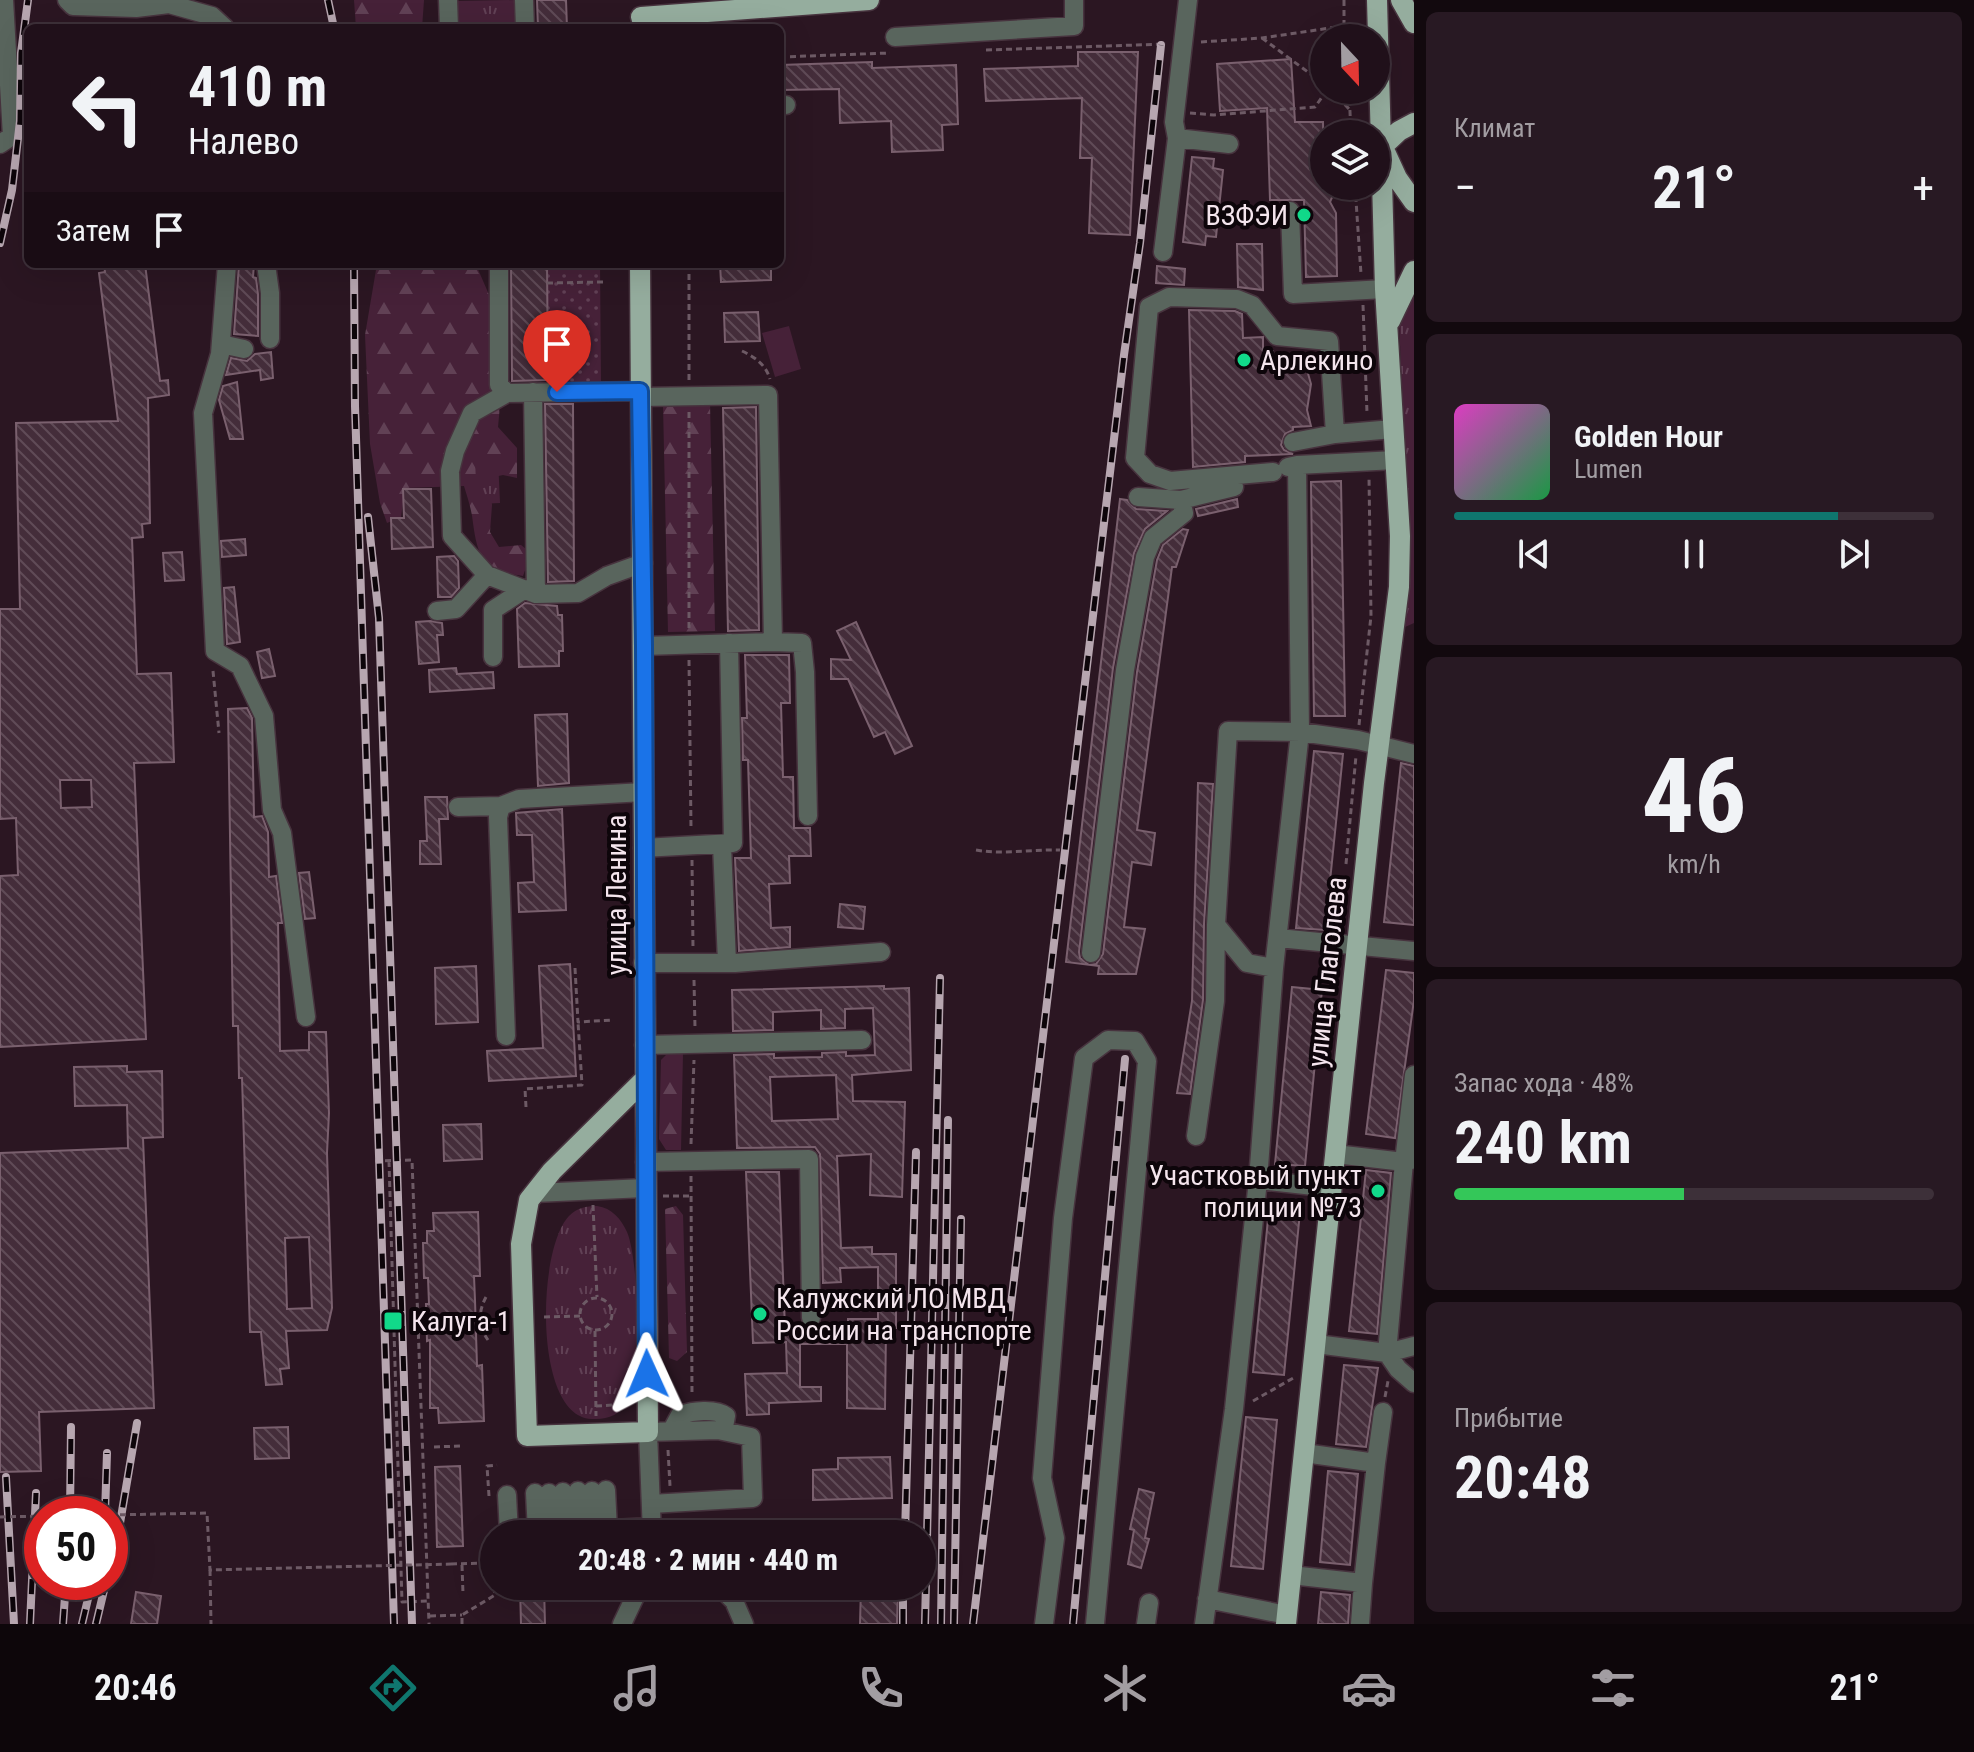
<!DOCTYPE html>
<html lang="ru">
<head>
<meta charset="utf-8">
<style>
  body { margin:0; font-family:"Roboto Condensed",sans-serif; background:#281923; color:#f1f3f6; height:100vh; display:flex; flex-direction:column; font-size:30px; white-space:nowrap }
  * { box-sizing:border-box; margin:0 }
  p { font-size:26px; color:#a29da2 }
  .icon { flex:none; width:44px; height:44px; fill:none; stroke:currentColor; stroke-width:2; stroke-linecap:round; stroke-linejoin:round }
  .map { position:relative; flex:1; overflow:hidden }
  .side { display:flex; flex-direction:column; gap:12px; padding:12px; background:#12090e; width:560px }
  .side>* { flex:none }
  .guide { position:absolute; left:24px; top:24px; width:760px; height:244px; border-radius:12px; box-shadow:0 8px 32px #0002,0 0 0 2px #3d3039; background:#20101a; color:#f1f3f6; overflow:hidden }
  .needle { width:52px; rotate:158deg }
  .tools { position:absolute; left:1310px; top:24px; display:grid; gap:16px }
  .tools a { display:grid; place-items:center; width:80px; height:80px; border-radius:50%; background:#20101a; box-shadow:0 8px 32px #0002,0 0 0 2px #3d3039; font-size:40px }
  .speed { position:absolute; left:24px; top:1496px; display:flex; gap:16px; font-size:40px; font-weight:700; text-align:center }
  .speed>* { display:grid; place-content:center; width:104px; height:104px; border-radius:50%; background:#20101a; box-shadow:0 8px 32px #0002,0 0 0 2px #3d3039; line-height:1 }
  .speed .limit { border:12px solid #d22; background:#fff; color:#111 }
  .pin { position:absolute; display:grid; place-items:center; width:68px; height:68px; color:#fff; margin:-82px -34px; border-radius:50% 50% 50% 0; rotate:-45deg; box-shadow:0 0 8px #0007 }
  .pin .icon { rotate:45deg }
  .me { position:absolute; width:88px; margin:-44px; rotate:359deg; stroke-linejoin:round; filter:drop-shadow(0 0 6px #0008) }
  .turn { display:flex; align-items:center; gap:28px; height:168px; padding:0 32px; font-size:36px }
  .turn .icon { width:104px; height:104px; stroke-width:2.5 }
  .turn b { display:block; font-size:56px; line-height:68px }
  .then { display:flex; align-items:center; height:76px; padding:0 32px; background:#0003; gap:16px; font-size:30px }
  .big { font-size:60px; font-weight:700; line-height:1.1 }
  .side .card { flex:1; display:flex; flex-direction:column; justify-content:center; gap:12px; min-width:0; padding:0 28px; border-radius:12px; background:#281923 }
  .side .dial { align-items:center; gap:0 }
  .dial b { font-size:104px; line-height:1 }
  .song { display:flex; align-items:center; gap:24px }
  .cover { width:96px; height:96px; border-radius:12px; background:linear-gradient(135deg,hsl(310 70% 55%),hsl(140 70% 35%)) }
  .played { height:8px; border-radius:4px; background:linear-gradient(90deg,#0f766e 80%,#3d3039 80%) }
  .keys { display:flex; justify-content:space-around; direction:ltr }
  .heat { display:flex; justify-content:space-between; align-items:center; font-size:44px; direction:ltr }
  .charge { height:12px; border-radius:6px; background:linear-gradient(90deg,#34c759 48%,#3d3039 0) }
  .trip { position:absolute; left:480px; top:1520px; width:456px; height:80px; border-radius:40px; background:#20101a; box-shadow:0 8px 32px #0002,0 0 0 2px #3d3039; font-weight:700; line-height:80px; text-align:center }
  .dock { display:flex; height:128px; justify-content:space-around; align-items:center; background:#0d060a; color:#a29da2 }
  .dock .icon { width:56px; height:56px }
  .dock .active { color:#0f766e }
  .dock b { font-size:36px; color:#f1f3f6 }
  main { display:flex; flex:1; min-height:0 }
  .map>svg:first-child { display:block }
  .grass { fill:url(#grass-dots) }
  .forest { fill:url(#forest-firs) }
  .park { fill:url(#park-tufts) }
  .garden { fill:#462138 }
  .building { fill:url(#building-back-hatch); stroke:#7a606e; stroke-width:2; fill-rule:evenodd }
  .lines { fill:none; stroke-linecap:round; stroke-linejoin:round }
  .minor-casing { stroke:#47333e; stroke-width:21 }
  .major-casing { stroke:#47333e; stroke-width:23 }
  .path { stroke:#6d5a65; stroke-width:3; stroke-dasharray:6 4; stroke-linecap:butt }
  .minor { stroke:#59655d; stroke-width:18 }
  .major { stroke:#95ad9e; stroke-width:20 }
  .rail-casing { stroke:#b7a6b0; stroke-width:8 }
  .rail { stroke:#0d050a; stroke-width:5; stroke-dasharray:15; stroke-linecap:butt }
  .path-bridge { stroke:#6d5a65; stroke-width:3; stroke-dasharray:6 4; stroke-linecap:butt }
  .route-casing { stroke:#114b97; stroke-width:20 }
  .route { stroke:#1a73e8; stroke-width:14 }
  .poi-dot { fill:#11d98a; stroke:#0d050a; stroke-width:3 }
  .labels { text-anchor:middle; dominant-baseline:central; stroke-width:8; stroke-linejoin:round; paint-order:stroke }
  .poi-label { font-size:28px; fill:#f4e5ed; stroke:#0d050a; text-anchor:start }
  .street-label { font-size:28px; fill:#f4e5ed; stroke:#0d050a }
</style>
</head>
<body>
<main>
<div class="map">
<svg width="1414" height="1624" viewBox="0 0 1414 1624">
  <defs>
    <pattern id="grass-dots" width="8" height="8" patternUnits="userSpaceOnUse" patternTransform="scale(2)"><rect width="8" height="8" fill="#462138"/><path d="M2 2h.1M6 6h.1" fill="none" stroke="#614155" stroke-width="1.8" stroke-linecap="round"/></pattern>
    <pattern id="forest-firs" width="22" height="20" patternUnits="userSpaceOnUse" patternTransform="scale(2)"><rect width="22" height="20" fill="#462138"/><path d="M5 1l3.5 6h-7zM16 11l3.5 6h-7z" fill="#614155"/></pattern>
    <pattern id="park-tufts" width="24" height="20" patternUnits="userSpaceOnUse" patternTransform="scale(2)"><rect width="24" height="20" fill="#462138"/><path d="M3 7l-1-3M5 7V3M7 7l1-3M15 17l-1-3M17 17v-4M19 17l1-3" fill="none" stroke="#614155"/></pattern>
    <pattern id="building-back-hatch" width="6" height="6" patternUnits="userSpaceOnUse" patternTransform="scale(2)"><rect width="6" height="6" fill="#442d3a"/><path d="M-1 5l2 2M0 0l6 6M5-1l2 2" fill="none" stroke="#604b57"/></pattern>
  </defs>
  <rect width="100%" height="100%" fill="#2b1622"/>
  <path class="grass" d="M547,264H600L601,386H548Z"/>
  <path class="forest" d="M354,0H424L422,28H356Z
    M377,264H478L477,267L493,304L501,394L498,427L517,448V478L503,475L489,478L492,505L490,532L499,547L521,545L531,553L523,576C485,571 478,560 473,523C472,511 468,499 464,486L405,488L401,517L387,523L380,503L370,444L365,335Z
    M710,403L715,631L668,632L663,404Z
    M669,1052H683L681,1150H666L659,1139L661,1060Z
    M676,1206L683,1215L687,1352L677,1361L669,1358L665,1209Z"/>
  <path class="park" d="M516,0V28H458L457,1Z
    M1414,285V623L1405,627L1411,571L1399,323Z
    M498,459L500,503L477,504L475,460Z
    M597,1206C612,1208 621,1219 627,1232C639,1260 642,1376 628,1401C620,1415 607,1420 592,1419C533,1417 537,1249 569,1216C577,1208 586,1206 597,1206Z"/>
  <path class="garden" d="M789,326L801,369L775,377L762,333Z"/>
  <path class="building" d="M537,0H566L567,28H538Z
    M1078,52H1138L1130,235L1089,233L1092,158H1080L1082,98L986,101L984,69L1078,66Z
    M1291,59L1295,122H1323L1324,186H1337L1330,202L1336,213L1337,276L1306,277L1304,200H1270L1267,108L1220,111L1217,64Z
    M872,62V68L956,65L958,124L942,125L943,150L892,152L891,121L840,123L839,89L780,90V65Z
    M1192,157L1214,159L1213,168L1223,170L1216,237L1206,236L1205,245L1183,242Z
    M1237,244H1262L1263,290L1238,287Z
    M104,264H145L160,381L168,380L169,395L148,398L150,523L142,524L143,537L132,538L137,674L171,673L174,762L134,763L146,1039L0,1047V876L18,875L16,818L0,819V609H20L16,423L118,421L99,273L105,272ZM60,780H91L92,807L61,808Z
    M239,264H254L253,277L256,278L258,294V336L234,334Z
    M511,264H547L548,380L512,381Z
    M720,264H771V280L721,282Z
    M1157,266L1185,269L1184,285L1156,283Z
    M1189,310L1235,311L1242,314L1243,338L1263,337V351H1273L1274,359H1300L1305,363L1311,384L1307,410L1311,426L1293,427V430L1285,434L1281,445L1284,450L1293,454L1245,456V462L1193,467Z
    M758,312L760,341L725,342L724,313Z
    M271,352L273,378L261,380L260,370L226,375L231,358L247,361L255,354Z
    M237,382L243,439H230L219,400L223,386Z
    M545,404H573L574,581L548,582Z
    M756,407L759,630L728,631L723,408Z
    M1341,481L1345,716H1314L1311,482Z
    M403,489H431L433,547L392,549L391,518H404Z
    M1120,499L1127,500L1136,509L1167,511L1145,529L1134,553L1113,668L1079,952L1080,958L1089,965L1096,964L1103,954L1137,672L1157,560L1163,545L1183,529L1188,530L1176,567H1172L1137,830L1155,833L1151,865L1132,862L1124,927L1145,929L1136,974H1098L1099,966L1066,962Z
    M1237,499L1238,507L1198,516L1196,509Z
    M245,539L246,555L222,557L221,541Z
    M182,552L184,580L165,581L163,553Z
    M454,556L458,561L459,588L451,597H438L437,557Z
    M234,587L240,642L227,644L224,588Z
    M525,603L557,606L558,615H562L563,651H559V666L519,667L517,609Z
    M430,621L442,623L443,635H437L439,662L419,664L416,622Z
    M856,622L912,746L895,754L885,732L874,737L848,679H831V659L851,660L837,631Z
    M269,649L275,676L262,678L257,652Z
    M745,655H789L790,703H781L783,777H793L794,828H810L811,856H789L790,883L769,884L771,928L790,927V947L739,951L735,858H751L748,760H743L742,718H747Z
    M456,668L457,674L493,672L494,688L430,692L429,670Z
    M247,708L252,718L254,817L262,816L268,832L269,877L276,876L282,923H278L280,1051L309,1050V1032H326L329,1113L327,1153L332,1308L327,1330L286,1331L289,1368L280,1369L282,1384L266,1385L261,1332H250L242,1078H239L238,1026H233L228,709ZM309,1237L312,1308L287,1309L285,1238Z
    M567,714L569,783L538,786L535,715Z
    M1314,751L1343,754L1325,930L1296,928Z
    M1401,763L1414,766V925L1384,922Z
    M1198,783L1213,784L1204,924L1203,1000L1190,1094L1177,1093L1192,1001Z
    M425,797H447L448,819H439L441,864H420V841H427Z
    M562,809L566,910L519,912L518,883L534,882L532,835H517L516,813Z
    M309,872L315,918L305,919L299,873Z
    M840,904L865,907L863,929L838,927Z
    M570,964L576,1076L489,1081L487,1051L543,1048L539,966Z
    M476,966L478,1022L436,1024L435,968Z
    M1386,970L1414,973V1000L1395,1138L1366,1134Z
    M884,986V989L909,988L911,1070L852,1075L853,1101L905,1102L902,1197L870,1195L871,1154L837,1156L841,1248L872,1247V1254H896V1328H886L885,1409L847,1408V1344H800V1387H821V1401L769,1403V1414L747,1415L745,1374L787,1373L786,1342L753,1343L746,1172H779L785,1328L810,1330L848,1328V1319H878V1267L840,1268L841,1282L823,1283L820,1154L815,1147L737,1148L734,1055L774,1054V1058L822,1057V1053L846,1052V1056L875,1055L873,1008L845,1009V1028L821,1029V1010L773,1012V1030L733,1031L732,990ZM836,1075L838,1119L772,1121L770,1077Z
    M1292,987L1322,990L1305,1166L1275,1164Z
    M127,1066V1072L162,1071L163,1137L143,1138L154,1408L39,1412L41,1471L0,1472V1153L128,1148L127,1105L75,1106L74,1067Z
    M481,1124L482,1159L444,1161L443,1125Z
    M1366,1170L1391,1173L1377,1334L1349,1331Z
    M1269,1209L1300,1212L1284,1375L1253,1372Z
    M478,1212L480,1276H474L475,1300L477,1366L482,1365L484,1421L439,1423L438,1408H430V1340L427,1341L426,1304H429L428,1278H424L423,1243H427V1231H434L433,1213Z
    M1344,1365L1378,1368L1366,1447L1336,1444Z
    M1246,1417L1277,1420L1263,1569L1231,1566Z
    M288,1427L289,1458L255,1459L254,1428Z
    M890,1457L892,1498L813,1500V1470L838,1469V1458Z
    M460,1466L463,1546L437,1547L435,1467Z
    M1328,1471L1358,1474L1350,1565L1320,1562Z
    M1139,1489L1154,1493L1145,1538L1149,1539L1141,1568L1128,1564L1134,1530L1130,1529Z
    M520,1586H544L545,1624H521Z
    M861,1586H898L897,1624H860Z
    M136,1592L161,1596L157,1624H131Z
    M1321,1592L1350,1595L1348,1624H1318Z"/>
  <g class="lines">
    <g class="minor-casing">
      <path id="minor" d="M67,0L73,6L136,8L169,4L212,16L225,28
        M448,0L449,28
        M524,0L525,28
        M895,37L1074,26V0
        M780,105H786
        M1177,138L1229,144
        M0,144L12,136L4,0
        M1290,211L1293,294L1385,289
        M1163,252L1177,138L1174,122L1188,0
        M227,264L220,354L203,413L215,651L240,666L264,716L272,810L282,833L306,1017
        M266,264L270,293V339
        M499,264V385L507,393
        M221,344L244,349
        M533,392L536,594L487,575L452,536L450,471L455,451L472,413L507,393L640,391
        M640,397L768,395L773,642L644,646
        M1293,442L1335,434L1393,429
        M1288,467L1297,465L1396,460
        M1273,472L1170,481L1150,474L1135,458L1149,307L1169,297L1237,299L1252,305L1277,336L1329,341L1335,434
        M1138,497L1181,500L1234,487
        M536,594L578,593L607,576L643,563
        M437,611L456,609L487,575
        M773,642L802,643L805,672L808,816
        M493,657V610L525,589
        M458,807L501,806
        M722,845L727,962
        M643,848L733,843L729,643
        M1278,938L1414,951
        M1091,953L1125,670L1145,557L1153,538L1184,513L1181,500
        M643,963H735L881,952
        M1274,968L1247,963L1216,925L1228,731L1300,732L1358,740L1414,754
        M506,1036L498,817L501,806L519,799L644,792
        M644,1045L862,1040
        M1196,1136L1215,1001L1216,925
        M1335,1154L1404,1162L1414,1075
        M1414,1159L1404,1162L1387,1353L1398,1369L1414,1383
        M645,1162L809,1159L811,1318
        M1258,1180L1332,1188
        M535,1193L645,1188
        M1316,1344L1387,1353L1414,1346
        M1304,1453L1376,1463L1383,1412
        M606,1490L608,1529
        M578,1491L579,1530
        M592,1491L594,1530
        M563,1492L565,1531
        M535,1493L537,1532
        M549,1493L551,1532
        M507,1495L509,1534L653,1527
        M651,1504L753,1498L751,1437L718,1430
        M652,1534L648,1432L718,1430L724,1427L726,1416C715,1408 692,1411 680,1415L672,1430
        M1291,1575L1363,1583L1376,1463
        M721,1588L734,1601L744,1624
        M727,1592L824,1589
        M1207,1599L1287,1615
        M622,1624L640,1586
        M1044,1624L1055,1538L1042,1478L1063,1218L1084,1058L1108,1040L1135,1041L1147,1061L1095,1624
        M1146,1624L1149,1603
        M1204,1624L1234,1409L1258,1180L1274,968L1300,732L1297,465
        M1360,1624L1363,1583"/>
    </g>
    <g class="major-casing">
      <path id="major" d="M1401,0L1414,23
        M641,17L869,0
        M1382,147L1399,131L1414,123
        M1386,154L1397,178L1414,202
        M640,264L648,1432L527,1436L521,1244L529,1200L552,1171L644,1080
        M1390,321L1414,271
        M1286,1624L1374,783L1399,587L1400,536L1385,289L1377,0"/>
    </g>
    <path class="path" d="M1344,0V24
      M1262,38L1324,84
      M1201,42L1262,38L1344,26L1345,38
      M986,50L1166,44
      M780,57L890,53
      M1331,90L1350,110
      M1349,90L1351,134
      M1190,113L1214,115L1315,107L1327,90
      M1355,186L1361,274
      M689,264V380
      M547,283L604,282
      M1363,305L1367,413
      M742,351C755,357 766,365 770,379
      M689,628V412
      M689,660L691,828
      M213,671L219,733
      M1359,725L1371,616L1369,477
      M976,850C1004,855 1031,849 1060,850
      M692,860L693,948
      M1346,864L1356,756
      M575,968L578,1022L613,1020
      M694,980L695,1028
      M526,1107L525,1089L582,1085L578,1022
      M691,1144L694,1060
      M375,1161L412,1160L429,1624
      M389,1161L402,1602L428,1601
      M691,1176L692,1396
      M663,1196H691
      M593,1205L597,1297
      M486,1297C478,1312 478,1326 488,1340
      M580 1314a16 16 0 1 1 32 0a16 16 0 1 1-32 0Z
      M544,1317L580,1316
      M475,1320L487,1319
      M595,1331L596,1416
      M1385,1397L1388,1381
      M1253,1401L1295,1377
      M596,1406L629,1404
      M434,1447L460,1446
      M668,1450L670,1486
      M489,1496L487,1466L497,1465
      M675,1521L688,1534
      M491,1536L494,1582
      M451,1564L485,1563
      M462,1565L463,1594
      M210,1570L211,1624
      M430,1616L462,1615
      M462,1624V1615L495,1595L494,1586"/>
    <use href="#minor" class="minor"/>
    <use href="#major" class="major"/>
    <g class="rail-casing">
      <path id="rail" d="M328,0L334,28
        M0,243L12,190L20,121L21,53L28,0
        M354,264L355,406L394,1624
        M368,517L379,618L412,1624
        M6,1477L14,1624
        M70,1514L71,1427
        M105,1514L107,1453
        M905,1534L916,1152
        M110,1566L119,1529L137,1423
        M30,1624L36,1493
        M63,1624L66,1582
        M82,1624L92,1582
        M96,1624L106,1582
        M903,1624V1586
        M925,1624L940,978
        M941,1624L948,1120
        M954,1624L961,1219
        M973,1624L1124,355L1140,243L1161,45
        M1073,1624L1125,1059"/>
    </g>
    <use href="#rail" class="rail"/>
    <path class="path-bridge" d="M110,1515L207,1513L210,1570L451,1564
      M0,1517L42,1516"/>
  </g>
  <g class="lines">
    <g class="route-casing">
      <path id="route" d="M557,392L640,391L644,646L647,1374"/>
    </g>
    <use href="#route" class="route"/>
  </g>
  <g class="poi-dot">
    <circle cx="1304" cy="215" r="8"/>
    <circle cx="1244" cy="360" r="8"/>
    <circle cx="1378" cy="1191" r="8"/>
    <circle cx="760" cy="1314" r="8"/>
    <rect x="383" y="1311" width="20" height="20" rx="4"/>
  </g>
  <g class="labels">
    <g class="poi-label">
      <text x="1288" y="215" text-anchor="end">ВЗФЭИ</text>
      <text x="1260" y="360">Арлекино</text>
      <text x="1362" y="1175" text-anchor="end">Участковый пункт<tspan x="1362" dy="32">полиции №73</tspan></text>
      <text x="776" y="1298">Калужский ЛО МВД<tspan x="776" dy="32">России на транспорте</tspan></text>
      <text x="411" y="1321">Калуга-1</text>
    </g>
    <g class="street-label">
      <text transform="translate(616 895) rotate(-90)">улица Ленина</text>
      <text transform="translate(1327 972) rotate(-84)">улица Глаголева</text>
    </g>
  </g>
</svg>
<div class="tools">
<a><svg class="needle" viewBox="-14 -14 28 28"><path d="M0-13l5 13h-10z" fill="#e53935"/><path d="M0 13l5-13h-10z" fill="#a29da2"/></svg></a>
<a><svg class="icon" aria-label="layers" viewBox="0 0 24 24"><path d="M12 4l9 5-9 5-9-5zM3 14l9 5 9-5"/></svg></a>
</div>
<div class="speed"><div class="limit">50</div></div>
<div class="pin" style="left:557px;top:392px;background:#d93025"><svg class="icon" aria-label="arrive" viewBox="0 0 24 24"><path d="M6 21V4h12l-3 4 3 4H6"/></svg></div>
<svg class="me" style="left:647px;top:1374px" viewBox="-20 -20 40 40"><path d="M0-17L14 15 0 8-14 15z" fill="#1a73e8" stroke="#fff" stroke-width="4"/></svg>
<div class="trip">20:48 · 2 мин · 440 m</div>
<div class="guide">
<div class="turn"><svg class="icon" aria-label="left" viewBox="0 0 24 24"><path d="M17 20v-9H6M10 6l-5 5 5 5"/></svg><div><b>410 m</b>Налево</div></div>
<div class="then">Затем<svg class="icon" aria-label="arrive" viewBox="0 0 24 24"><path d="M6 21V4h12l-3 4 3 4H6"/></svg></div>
</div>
</div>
<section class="side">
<div class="card"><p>Климат</p>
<div class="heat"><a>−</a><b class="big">21°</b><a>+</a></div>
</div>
<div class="card">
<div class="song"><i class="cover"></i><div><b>Golden Hour</b><p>Lumen</p></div></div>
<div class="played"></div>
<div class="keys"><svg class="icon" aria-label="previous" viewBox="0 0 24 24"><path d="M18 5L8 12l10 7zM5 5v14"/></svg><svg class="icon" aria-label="pause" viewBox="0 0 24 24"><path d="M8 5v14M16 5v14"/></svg><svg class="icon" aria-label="next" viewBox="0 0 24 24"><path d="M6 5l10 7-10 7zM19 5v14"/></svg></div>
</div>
<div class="card dial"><b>46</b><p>km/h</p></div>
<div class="card"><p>Запас хода · 48%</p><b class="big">240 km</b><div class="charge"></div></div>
<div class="card"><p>Прибытие</p><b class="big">20:48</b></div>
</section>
</main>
<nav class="dock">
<b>20:46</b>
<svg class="icon active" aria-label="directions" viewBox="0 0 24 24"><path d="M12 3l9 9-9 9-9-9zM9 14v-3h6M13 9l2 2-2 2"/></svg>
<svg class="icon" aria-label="music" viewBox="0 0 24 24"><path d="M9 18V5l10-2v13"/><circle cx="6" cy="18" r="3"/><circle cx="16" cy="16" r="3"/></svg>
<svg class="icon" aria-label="phone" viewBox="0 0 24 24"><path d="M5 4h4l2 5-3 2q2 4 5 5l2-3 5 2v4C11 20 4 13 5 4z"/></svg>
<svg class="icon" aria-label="climate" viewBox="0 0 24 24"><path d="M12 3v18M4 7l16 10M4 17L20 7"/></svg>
<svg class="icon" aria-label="car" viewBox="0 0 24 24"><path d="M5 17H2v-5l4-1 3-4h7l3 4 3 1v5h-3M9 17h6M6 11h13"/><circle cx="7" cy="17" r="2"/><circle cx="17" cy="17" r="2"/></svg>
<svg class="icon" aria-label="filters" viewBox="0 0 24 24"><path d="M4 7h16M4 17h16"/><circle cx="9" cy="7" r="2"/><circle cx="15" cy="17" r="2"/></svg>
<b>21°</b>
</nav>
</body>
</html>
